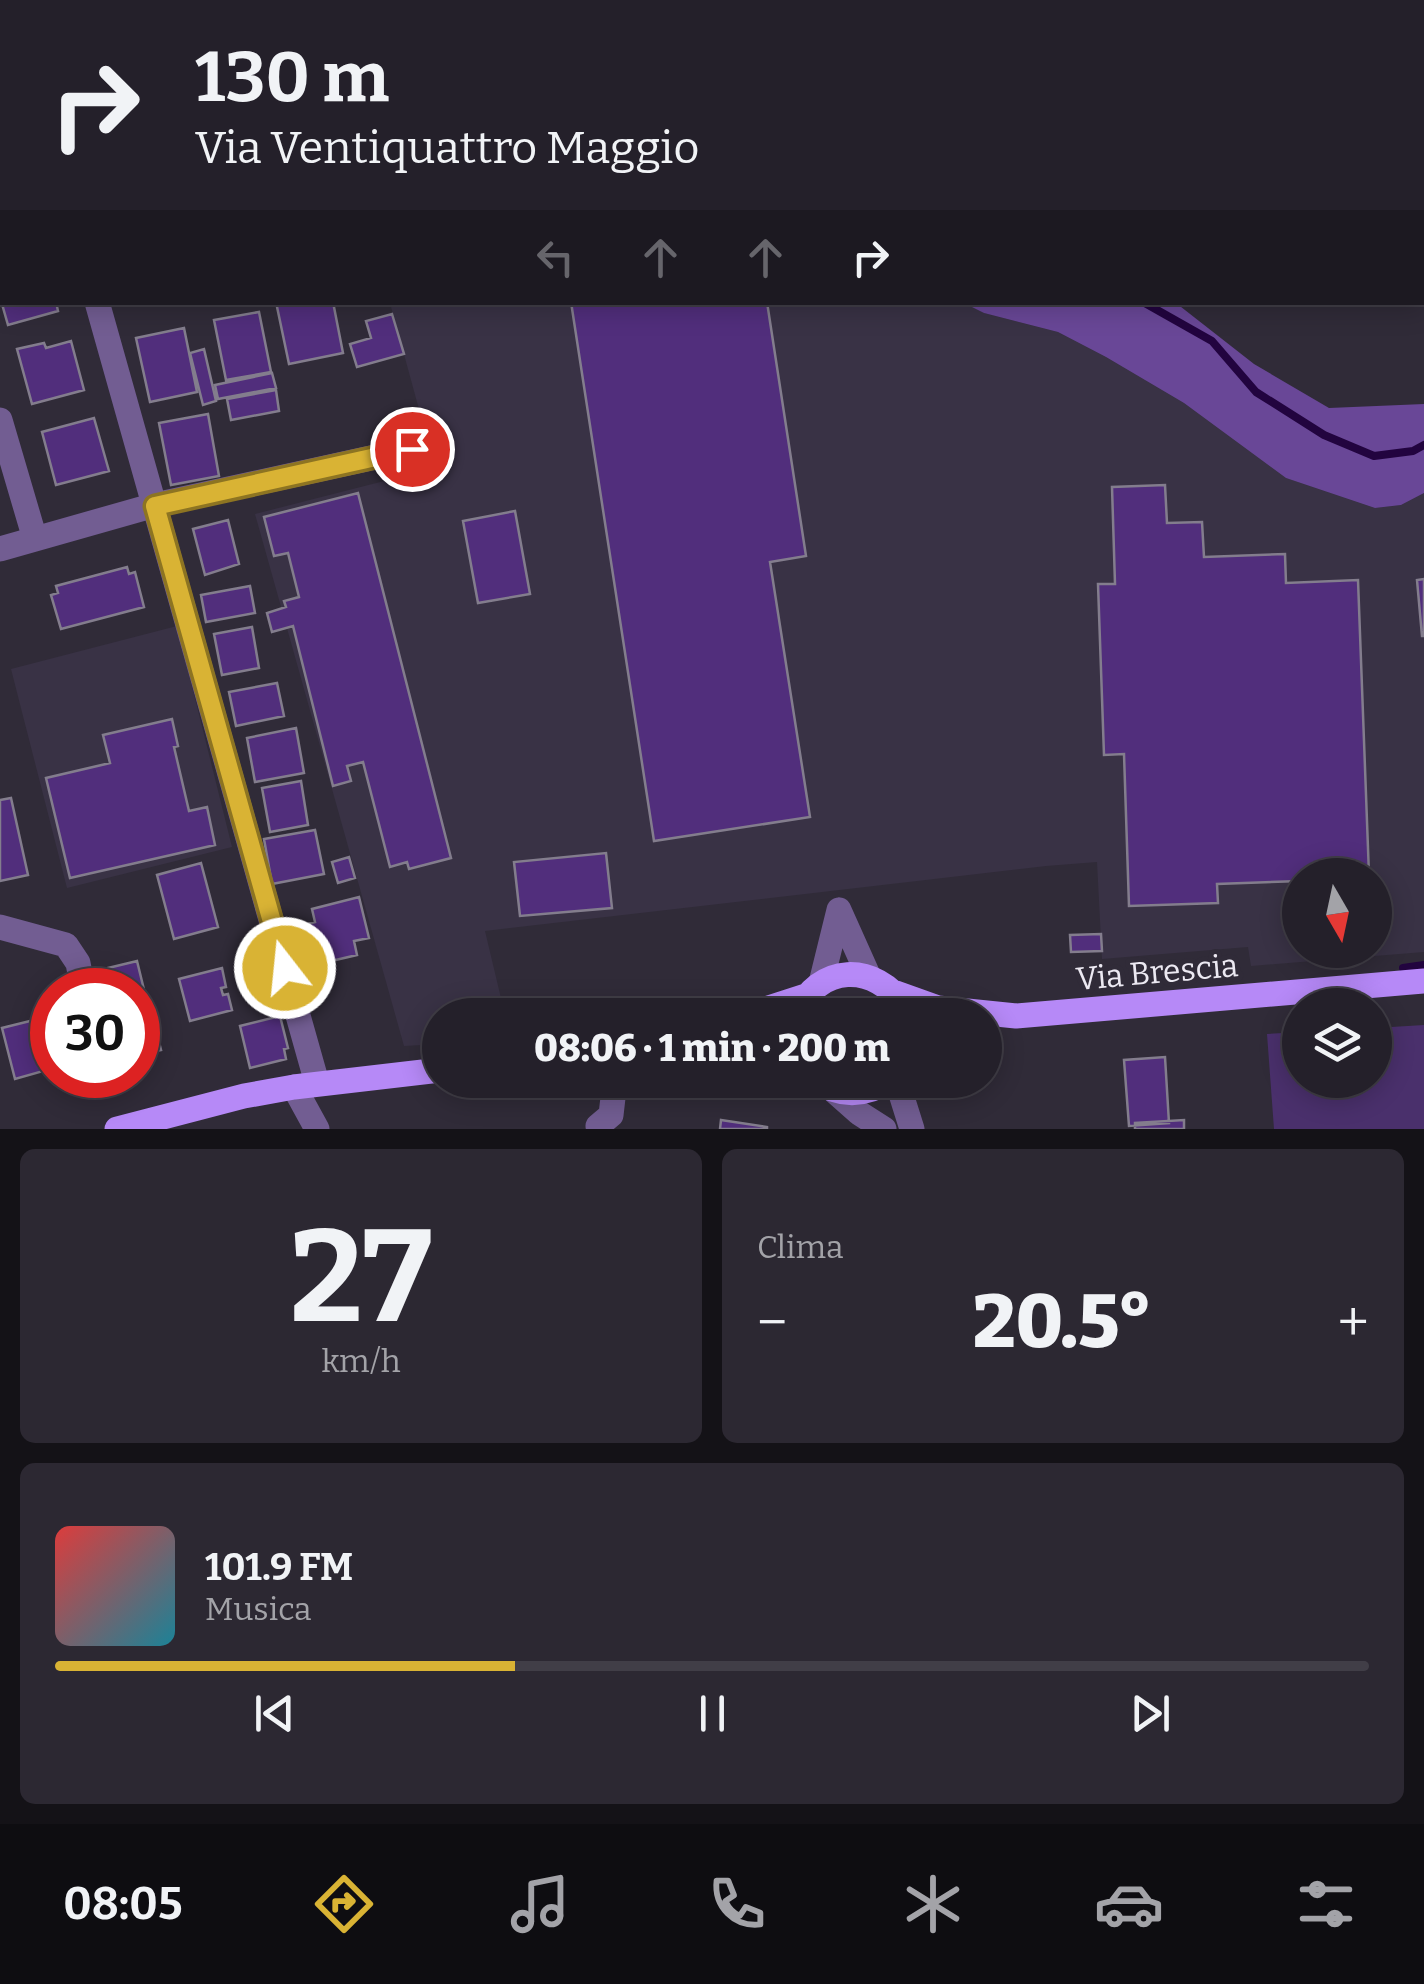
<!DOCTYPE html>
<html lang="it">
<head>
<meta charset="utf-8">
<style>
  body { margin:0; font-family:Bitter,serif; background:#2c2832; color:#f1f3f6; height:100vh; display:flex; flex-direction:column; font-size:38px; white-space:nowrap }
  * { box-sizing:border-box; margin:0 }
  p { font-size:32px; color:#a3a3a8 }
  .icon { flex:none; width:55px; height:55px; fill:none; stroke:currentColor; stroke-width:2; stroke-linecap:round; stroke-linejoin:round }
  .map { position:relative; height:1129px; overflow:hidden }
  .drawer { display:flex; flex-direction:column; gap:20px; padding:20px; background:#141217; flex:1 }
  .drawer>* { flex:none }
  .hud { position:absolute; left:0px; top:0px; width:1425px; height:305px; box-shadow:0 5px 25px #0003,0 0 0 2px #413e47; background:#24202a; color:#f1f3f6; overflow:hidden }
  .needle { width:65px; rotate:171deg }
  .fabs { position:absolute; left:1282px; top:858px; display:grid; gap:20px }
  .fabs a { display:grid; place-items:center; width:110px; height:110px; border-radius:50%; background:#24202a; box-shadow:0 5px 25px #0003,0 0 0 2px #413e47; font-size:50px }
  .speed { position:absolute; left:30px; top:968px; display:flex; gap:20px; font-size:50px; font-weight:700; text-align:center }
  .speed>* { display:grid; place-content:center; width:130px; height:130px; border-radius:50%; background:#24202a; box-shadow:0 5px 25px #0003,0 0 0 2px #413e47; line-height:1 }
  .speed .limit { border:15px solid #d22; background:#fff; color:#111 }
  .pin { position:absolute; display:grid; place-items:center; width:85px; height:85px; color:#fff; margin:-42px; border:5px solid #fff; border-radius:50%; box-shadow:0 2px 10px #0007 }
  .me { position:absolute; width:110px; margin:-55px; rotate:344deg; stroke-linejoin:round; filter:drop-shadow(0 0 8px #0008) }
  .turn { display:flex; align-items:center; gap:35px; height:210px; padding:0 30px; font-size:45px }
  .turn .icon { width:130px; height:130px; stroke-width:2.5 }
  .turn b { display:block; font-size:70px; line-height:85px }
  .lanes { display:flex; align-items:center; height:95px; padding:0 30px; background:#0003; justify-content:center; gap:50px; direction:ltr }
  .lanes .off { opacity:.35 }
  .big { font-size:75px; font-weight:800; line-height:1.1 }
  .drawer .widget { flex:1; display:flex; flex-direction:column; justify-content:center; gap:15px; min-width:0; padding:0 35px; border-radius:15px; background:#2c2832 }
  .drawer .dial { align-items:center; gap:0 }
  .dial b { font-size:130px; line-height:1 }
  .song { display:flex; align-items:center; gap:30px }
  .cover { width:120px; height:120px; border-radius:15px; background:linear-gradient(135deg,hsl(0 70% 55%),hsl(190 70% 35%)) }
  .played { height:10px; border-radius:5px; background:linear-gradient(90deg,#d9b334 35%,#413e47 35%) }
  .keys { display:flex; justify-content:space-around; direction:ltr }
  .heat { display:flex; justify-content:space-between; align-items:center; font-size:55px; direction:ltr }
  .drawer .tiles { flex:1; display:grid; gap:20px; grid-template-columns:1fr 1fr }
  .widget:last-child { grid-column:span 2 }
  .trip { position:absolute; left:422px; top:998px; width:580px; height:100px; border-radius:50px; background:#24202a; box-shadow:0 5px 25px #0003,0 0 0 2px #413e47; font-weight:800; line-height:100px; text-align:center }
  .dock { display:flex; height:160px; justify-content:space-around; align-items:center; background:#0e0d11; color:#a3a3a8 }
  .dock .icon { width:70px; height:70px }
  .dock .selected { color:#d9b334 }
  .dock b { font-size:45px; color:#f1f3f6 }
  .map>svg:first-child { display:block }
  .built { fill:#393245; fill-rule:evenodd }
  .green { fill:#4a306c }
  .forest { fill:#694797 }
  .lines { fill:none; stroke-linecap:round; stroke-linejoin:round }
  .stream { stroke:#22043f; stroke-width:8 }
  .building { fill:#512e7c; stroke:#837d8d; stroke-width:2.5 }
  .path { stroke:#6b6672; stroke-width:5; stroke-dasharray:8 8; stroke-linecap:butt }
  .minor { stroke:#725d92; stroke-width:25 }
  .major { stroke:#b689f7; stroke-width:25 }
  .route-casing { stroke:#8d7422; stroke-width:25 }
  .route { stroke:#d9b334; stroke-width:18 }
  .labels { text-anchor:middle; dominant-baseline:central; stroke-width:10; stroke-linejoin:round; paint-order:stroke }
  .street-label { font-size:32px; fill:#ece9f2; stroke:#302b38 }
</style>
</head>
<body>
<div class="map">
<svg width="1424" height="1129" viewBox="0 0 1424 1129">
  <rect width="100%" height="100%" fill="#302b38"/>
  <path class="built" d="M964,302L984,313L1058,332L1106,357L1184,403L1286,478L1375,508L1401,505L1424,493V952L1251,966L1248,947L1102,959L1097,862L1046,866L485,931L505,1015H440V1044L404,1046L255,514L435,468L390,303ZM1300,875H1375V950H1300Z
    M177,626L232,847L67,888L11,669Z"/>
  <path class="green" d="M1424,1025V1129H1274L1267,1034L1300,1032V1080H1375V1028Z"/>
  <path class="forest" d="M964,303H1176L1254,364L1329,408L1424,404V493L1401,505L1375,508L1286,478L1184,403L1106,357L1058,332L984,313Z"/>
  <g class="lines">
    <path class="stream" d="M812,0V2
      M1143,302L1212,341L1256,392L1324,435L1374,456L1413,451L1424,445
      M1403,968L1424,965"/>
  </g>
  <path class="building" d="M525,0H767V2H525Z
    M2,268V302H56L58,311L8,325L0,297Z
    M276,302H333L343,353L289,364Z
    M571,302H767L806,556L770,562L810,817L654,841Z
    M259,312L271,372L226,380L214,320Z
    M392,314L404,354L357,367L350,344L371,338L366,321Z
    M184,328L197,392L150,402L136,338Z
    M71,341L84,390L32,404L17,349L44,343L46,348Z
    M204,349L216,401L203,405L190,353Z
    M272,373L276,388L218,399L215,385Z
    M276,390L279,411L231,420L227,399Z
    M208,414L219,476L171,485L159,423Z
    M94,418L109,471L56,485L42,432Z
    M1165,485L1167,523L1202,522L1204,557L1285,554L1286,583L1358,580L1369,875H1300V881L1217,884L1218,903L1129,906L1124,754L1104,755L1098,584H1115L1112,487Z
    M358,493L451,858L409,869L407,862L390,867L363,762L347,766L351,781L333,786L293,626L272,632L267,613L286,607L284,601L299,597L288,553L274,556L264,517Z
    M515,511L530,594L478,603L463,521Z
    M228,520L239,564L205,575L193,529Z
    M127,567L129,574L135,572L144,607L61,629L51,595L58,593L56,586Z
    M1424,579V636H1422L1417,580Z
    M250,586L255,613L206,622L201,595Z
    M252,627L259,668L222,675L214,634Z
    M277,683L284,716L236,726L229,692Z
    M172,719L178,746L174,747L189,811L207,807L215,845L70,878L46,778L110,763L103,735Z
    M296,728L304,773L255,782L247,738Z
    M301,781L308,825L270,832L262,788Z
    M11,798L28,875L0,881V800Z
    M315,830L324,874L272,884L264,839Z
    M606,853L612,908L520,916L514,862Z
    M349,857L355,878L338,883L332,862Z
    M201,863L218,927L174,939L157,875Z
    M359,897L369,938L354,941L357,955L314,965L304,925L315,922L312,909Z
    M1101,934L1102,951L1071,952L1070,935Z
    M137,961L147,1002L138,1005V990H109L104,969Z
    M222,968L226,987L221,988L223,995L228,994L232,1010L190,1021L179,979Z
    M149,1002L161,1050L138,1055V1005Z
    M280,1016L288,1048L284,1049L286,1059L250,1068L240,1026Z
    M34,1020L47,1070L15,1079L2,1028Z
    M52,1020V1065L47,1066L36,1024Z
    M1165,1057L1169,1123L1129,1126L1124,1060Z
    M721,1120L767,1127V1129H720Z
    M1184,1120V1129H1135V1123Z"/>
  <g class="lines">
    <path class="path" d="M1164,0L1165,2"/>
    <path class="minor" d="M32,2V0
      M0,49H2
      M97,302L317,1083
      M0,420L35,539
      M0,549L155,505L412,449
      M839,910L869,977
      M0,927L66,945L78,963L81,979
      M821,983L839,910
      M900,1080L901,1094L912,1129
      M294,1087L317,1129
      M833,1090L859,1113L884,1129
      M598,1126L611,1115L615,1080"/>
    <path class="major" d="M896,993L938,1008L1016,1016L1424,981
      M747,1015L806,996
      M796,1015C818,963 875,962 905,1007
      M814,1080C839,1097 865,1097 890,1080
      M117,1129L244,1096L294,1087L440,1070"/>
  </g>
  <g class="lines">
    <g class="route-casing">
      <path id="route" d="M285,968L155,506L412,449"/>
    </g>
    <use href="#route" class="route"/>
  </g>
  <g class="labels">
    <g class="street-label">
      <text transform="translate(1157 972) rotate(-5)">Via Brescia</text>
    </g>
  </g>
</svg>
<div class="fabs">
<a><svg class="needle" viewBox="-14 -14 28 28"><path d="M0-13l5 13h-10z" fill="#e53935"/><path d="M0 13l5-13h-10z" fill="#a3a3a8"/></svg></a>
<a><svg class="icon" aria-label="layers" viewBox="0 0 24 24"><path d="M12 4l9 5-9 5-9-5zM3 14l9 5 9-5"/></svg></a>
</div>
<div class="speed"><div class="limit">30</div></div>
<div class="pin" style="left:412px;top:449px;background:#d93025"><svg class="icon" aria-label="arrive" viewBox="0 0 24 24"><path d="M6 21V4h12l-3 4 3 4H6"/></svg></div>
<svg class="me" style="left:285px;top:968px" viewBox="-20 -20 40 40"><circle r="17" fill="#d9b334" stroke="#fff" stroke-width="3"/><path d="M0-11L8 9 0 5-8 9z" fill="#fff"/></svg>
<div class="trip">08:06 · 1 min · 200 m</div>
<div class="hud">
<div class="turn"><svg class="icon" aria-label="right" viewBox="0 0 24 24"><path d="M7 20v-9h11M14 6l5 5-5 5"/></svg><div><b>130 m</b>Via Ventiquattro Maggio</div></div>
<div class="lanes"><svg class="icon off" aria-label="left" viewBox="0 0 24 24"><path d="M17 20v-9H6M10 6l-5 5 5 5"/></svg><svg class="icon off" aria-label="ahead" viewBox="0 0 24 24"><path d="M12 20V5M6 11l6-6 6 6"/></svg><svg class="icon off" aria-label="ahead" viewBox="0 0 24 24"><path d="M12 20V5M6 11l6-6 6 6"/></svg><svg class="icon" aria-label="right" viewBox="0 0 24 24"><path d="M7 20v-9h11M14 6l5 5-5 5"/></svg></div>
</div>
</div>
<section class="drawer">
<div class="tiles">
<div class="widget dial"><b>27</b><p>km/h</p></div>
<div class="widget"><p>Clima</p>
<div class="heat"><a>−</a><b class="big">20.5°</b><a>+</a></div>
</div>
<div class="widget">
<div class="song"><i class="cover"></i><div><b>101.9 FM</b><p>Musica</p></div></div>
<div class="played"></div>
<div class="keys"><svg class="icon" aria-label="previous" viewBox="0 0 24 24"><path d="M18 5L8 12l10 7zM5 5v14"/></svg><svg class="icon" aria-label="pause" viewBox="0 0 24 24"><path d="M8 5v14M16 5v14"/></svg><svg class="icon" aria-label="next" viewBox="0 0 24 24"><path d="M6 5l10 7-10 7zM19 5v14"/></svg></div>
</div>
</div>
</section>
<nav class="dock">
<b>08:05</b>
<svg class="icon selected" aria-label="directions" viewBox="0 0 24 24"><path d="M12 3l9 9-9 9-9-9zM9 14v-3h6M13 9l2 2-2 2"/></svg>
<svg class="icon" aria-label="music" viewBox="0 0 24 24"><path d="M9 18V5l10-2v13"/><circle cx="6" cy="18" r="3"/><circle cx="16" cy="16" r="3"/></svg>
<svg class="icon" aria-label="phone" viewBox="0 0 24 24"><path d="M5 4h4l2 5-3 2q2 4 5 5l2-3 5 2v4C11 20 4 13 5 4z"/></svg>
<svg class="icon" aria-label="climate" viewBox="0 0 24 24"><path d="M12 3v18M4 7l16 10M4 17L20 7"/></svg>
<svg class="icon" aria-label="car" viewBox="0 0 24 24"><path d="M5 17H2v-5l4-1 3-4h7l3 4 3 1v5h-3M9 17h6M6 11h13"/><circle cx="7" cy="17" r="2"/><circle cx="17" cy="17" r="2"/></svg>
<svg class="icon" aria-label="filters" viewBox="0 0 24 24"><path d="M4 7h16M4 17h16"/><circle cx="9" cy="7" r="2"/><circle cx="15" cy="17" r="2"/></svg>
</nav>
</body>
</html>
